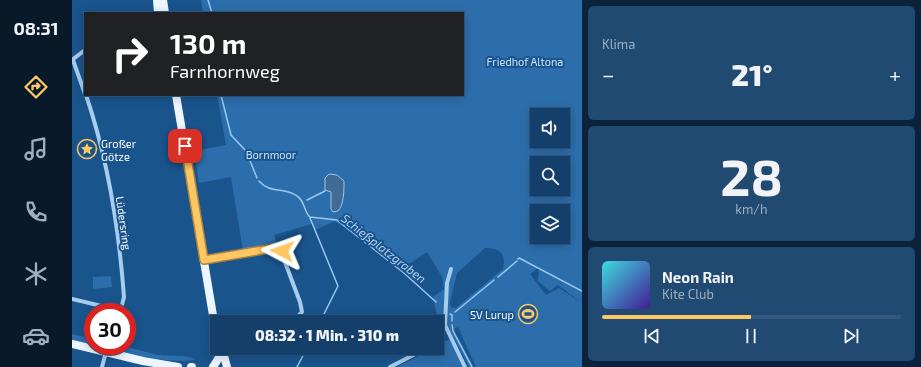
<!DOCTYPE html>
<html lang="de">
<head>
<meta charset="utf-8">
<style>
  body { margin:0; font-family:"Exo 2",sans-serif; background:#204a72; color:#f1f3f6; height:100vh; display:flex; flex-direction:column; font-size:15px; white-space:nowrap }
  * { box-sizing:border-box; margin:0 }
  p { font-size:13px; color:#9dafc1 }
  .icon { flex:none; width:22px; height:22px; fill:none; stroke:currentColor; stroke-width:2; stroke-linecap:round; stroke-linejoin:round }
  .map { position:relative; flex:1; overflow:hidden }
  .details { display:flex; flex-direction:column; gap:6px; padding:6px; background:#0a233a; width:339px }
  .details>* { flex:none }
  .hud { position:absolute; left:12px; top:12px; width:380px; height:84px; border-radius:0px; box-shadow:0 2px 10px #0003,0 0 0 1px #32587e; background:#202124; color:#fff; overflow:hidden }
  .controls { position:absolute; left:458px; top:108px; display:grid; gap:8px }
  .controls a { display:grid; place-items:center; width:40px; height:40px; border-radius:0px; background:#133f6a; box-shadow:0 2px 10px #0003,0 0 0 1px #32587e; font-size:20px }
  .speed { position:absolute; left:12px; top:303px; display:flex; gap:8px; font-size:20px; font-weight:700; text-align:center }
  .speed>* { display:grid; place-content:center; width:52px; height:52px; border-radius:50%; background:#133f6a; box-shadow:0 2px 10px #0003,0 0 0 1px #32587e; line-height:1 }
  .speed .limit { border:6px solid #d22; background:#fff; color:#111 }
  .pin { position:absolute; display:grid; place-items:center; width:34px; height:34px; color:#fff; margin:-17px; border-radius:8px; box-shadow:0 2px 6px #0006 }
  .me { position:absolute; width:44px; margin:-22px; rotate:274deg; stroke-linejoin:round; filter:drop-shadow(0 0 3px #0008) }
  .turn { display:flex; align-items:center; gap:14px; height:84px; padding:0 20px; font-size:18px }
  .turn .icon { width:52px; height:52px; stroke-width:2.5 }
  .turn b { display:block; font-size:28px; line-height:34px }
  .big { font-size:30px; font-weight:800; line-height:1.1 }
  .details .widget { flex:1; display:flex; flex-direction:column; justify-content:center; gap:6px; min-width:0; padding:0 14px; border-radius:6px; background:#204a72 }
  .details .dial { align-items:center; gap:0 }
  .dial b { font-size:52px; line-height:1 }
  .song { display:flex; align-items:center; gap:12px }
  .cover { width:48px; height:48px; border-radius:6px; background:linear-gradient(135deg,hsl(180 70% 55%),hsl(260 70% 35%)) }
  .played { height:4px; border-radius:2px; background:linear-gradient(90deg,#ffc763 50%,#32587e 50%) }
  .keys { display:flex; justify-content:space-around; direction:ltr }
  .heat { display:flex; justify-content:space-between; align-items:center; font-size:22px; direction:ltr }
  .trip { position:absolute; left:138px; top:315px; width:234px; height:40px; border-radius:0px; background:#133f6a; box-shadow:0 2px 10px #0003,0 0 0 1px #32587e; font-weight:800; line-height:40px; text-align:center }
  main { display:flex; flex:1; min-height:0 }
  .dock { display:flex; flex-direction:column; width:72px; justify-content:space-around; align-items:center; background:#08192a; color:#9dafc1 }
  .dock .icon { width:28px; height:28px }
  .dock .active { color:#ffc763 }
  .dock b { font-size:18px; color:#f1f3f6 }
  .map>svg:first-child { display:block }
  .green { fill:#2c6eac; fill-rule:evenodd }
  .water { fill:#416b94; stroke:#98c8f0 }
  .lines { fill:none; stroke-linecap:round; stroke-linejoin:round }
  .stream { stroke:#98c8f0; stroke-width:1.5 }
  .minor { stroke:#a6ccee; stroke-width:4 }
  .primary { stroke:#edf5ff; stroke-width:8 }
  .route-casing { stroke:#a68140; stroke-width:10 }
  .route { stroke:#ffc763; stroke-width:7 }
  .labels { text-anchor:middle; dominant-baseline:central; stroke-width:4; stroke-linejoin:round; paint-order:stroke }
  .park-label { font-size:11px; fill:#cce4fa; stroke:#19548d }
  .poi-label { font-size:11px; fill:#fff; stroke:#19548d; text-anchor:start }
  .street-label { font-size:11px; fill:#fff; stroke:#19548d }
  .water-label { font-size:12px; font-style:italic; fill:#b2d5f5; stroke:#19548d }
</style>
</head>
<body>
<main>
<nav class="dock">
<b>08:31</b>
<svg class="icon active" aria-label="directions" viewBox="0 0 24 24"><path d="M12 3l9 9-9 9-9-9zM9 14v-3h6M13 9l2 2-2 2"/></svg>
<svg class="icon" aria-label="music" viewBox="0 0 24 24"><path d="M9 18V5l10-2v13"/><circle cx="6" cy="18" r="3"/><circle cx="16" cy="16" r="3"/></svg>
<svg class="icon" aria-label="phone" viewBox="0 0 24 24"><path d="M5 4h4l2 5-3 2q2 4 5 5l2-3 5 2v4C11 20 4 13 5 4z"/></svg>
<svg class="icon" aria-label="climate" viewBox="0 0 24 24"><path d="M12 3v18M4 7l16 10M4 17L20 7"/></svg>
<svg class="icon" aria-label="car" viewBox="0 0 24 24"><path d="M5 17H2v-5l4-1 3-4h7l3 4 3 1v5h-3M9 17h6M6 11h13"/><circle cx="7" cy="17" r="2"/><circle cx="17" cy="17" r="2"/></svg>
</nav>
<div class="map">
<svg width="510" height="367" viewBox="0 0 510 367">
  <rect width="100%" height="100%" fill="#19548d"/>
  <path class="green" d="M129,0H510V303L486,285L478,291L466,281L467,267L458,274L474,295L487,288L510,303V367H404L386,327L382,329L383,332L402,367H397L377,329H368L361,297L372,289L370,277L355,252L329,269L263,221L243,230L240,224L202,235L205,245L171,251L159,177L127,183L122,151L154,145L145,95H391V13H131ZM465,115H491V141H465ZM465,163H491V189H465ZM257,174L267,176C275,185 271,200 267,210L259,206L260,193L258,191L253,190V179ZM465,211H491V237H465ZM413,248C429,248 434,254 431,269L384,308L379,307L378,303L385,273Z
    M39,276L40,287L21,289V277Z
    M0,334L21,339V346H51L86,355L111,356L124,359C102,367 26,347 0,341Z
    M378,339L392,367H325L362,348H365V346Z"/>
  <path class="water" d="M257,174L265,175L272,181C272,190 272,205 266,211L261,212L259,209V192L253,190V178Z"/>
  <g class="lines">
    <path class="stream" d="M136,0L140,13
      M149,95L159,135L174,151L185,178
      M187,181C198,194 213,187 225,196C233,201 232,212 238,217L265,220L332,273L364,302
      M235,200L253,191
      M238,218L266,286L248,322
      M446,259L447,258L510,291
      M426,277L445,261
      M383,312L422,280
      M378,314L380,315V321
      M380,325L381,331L400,367
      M225,367L235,348"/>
    <path class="minor" d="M0,60L13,50
      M1,60L13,94
      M132,259L202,248L208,249L228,302L230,312L224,318L200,322
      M379,269L375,283L373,325L393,367
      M0,299L38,308H46L50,305L52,297C47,229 36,160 14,95
      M365,334L368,335L370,339L365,343
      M30,367L34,352
      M318,367L355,348"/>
    <path class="primary" d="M85,0L86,13
      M91,0L93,13
      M104,95L145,339
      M0,344L71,361L106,367
      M150,348L155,367
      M119,367H120
      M141,367L148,356"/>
  </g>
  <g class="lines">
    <g class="route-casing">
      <path id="route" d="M113,146L132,260L202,248L210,251"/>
    </g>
    <use href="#route" class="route"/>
  </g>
  <defs>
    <g id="sight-ring" transform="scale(1)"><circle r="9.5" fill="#19548d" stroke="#ffc763" stroke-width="1.5"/><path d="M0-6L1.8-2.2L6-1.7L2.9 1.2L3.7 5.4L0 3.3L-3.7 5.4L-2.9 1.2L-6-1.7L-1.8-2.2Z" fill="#ffc763"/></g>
    <g id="stadium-ring" transform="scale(1)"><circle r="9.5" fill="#19548d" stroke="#ffc763" stroke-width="1.5"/><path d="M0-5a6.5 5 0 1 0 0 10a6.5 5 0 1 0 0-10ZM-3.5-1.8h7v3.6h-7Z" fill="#ffc763"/></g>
  </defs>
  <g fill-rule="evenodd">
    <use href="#sight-ring" x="15" y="149"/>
    <use href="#stadium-ring" x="456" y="314"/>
  </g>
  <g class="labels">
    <g class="park-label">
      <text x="453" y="61">Friedhof Altona</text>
      <text x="199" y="154">Bornmoor</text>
    </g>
    <g class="poi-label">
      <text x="29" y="143">Großer<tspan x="29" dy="13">Götze</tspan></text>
      <text x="442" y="314" text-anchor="end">SV Lurup</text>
    </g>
    <g class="street-label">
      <text transform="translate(52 223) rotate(82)">Lüdersring</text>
    </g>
    <g class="water-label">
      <text transform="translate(312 248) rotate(38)">Schießplatzgraben</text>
    </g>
  </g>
</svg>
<div class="controls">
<a><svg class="icon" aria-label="sound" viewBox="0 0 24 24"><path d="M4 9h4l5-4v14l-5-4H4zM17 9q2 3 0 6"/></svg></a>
<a><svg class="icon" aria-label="search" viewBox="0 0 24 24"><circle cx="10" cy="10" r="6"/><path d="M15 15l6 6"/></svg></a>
<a><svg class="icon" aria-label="layers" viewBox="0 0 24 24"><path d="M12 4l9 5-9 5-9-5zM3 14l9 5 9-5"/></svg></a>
</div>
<div class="speed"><div class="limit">30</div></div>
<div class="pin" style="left:113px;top:146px;background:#d93025"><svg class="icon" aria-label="arrive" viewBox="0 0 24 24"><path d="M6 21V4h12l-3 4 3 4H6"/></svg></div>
<svg class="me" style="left:210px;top:251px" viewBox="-20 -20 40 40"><path d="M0-17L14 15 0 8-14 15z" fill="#ffc763" stroke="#fff" stroke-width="4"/></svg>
<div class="trip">08:32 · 1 Min. · 310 m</div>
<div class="hud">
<div class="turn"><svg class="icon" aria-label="right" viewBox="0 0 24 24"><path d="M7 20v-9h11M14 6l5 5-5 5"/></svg><div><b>130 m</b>Farnhornweg</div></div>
</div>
</div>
<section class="details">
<div class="widget"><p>Klima</p>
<div class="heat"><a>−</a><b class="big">21°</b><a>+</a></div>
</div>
<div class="widget dial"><b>28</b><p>km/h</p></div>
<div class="widget">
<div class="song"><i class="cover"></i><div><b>Neon Rain</b><p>Kite Club</p></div></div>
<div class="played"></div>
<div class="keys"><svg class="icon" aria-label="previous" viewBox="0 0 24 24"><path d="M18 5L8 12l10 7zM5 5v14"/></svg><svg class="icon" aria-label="pause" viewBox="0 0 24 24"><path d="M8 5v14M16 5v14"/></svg><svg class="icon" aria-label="next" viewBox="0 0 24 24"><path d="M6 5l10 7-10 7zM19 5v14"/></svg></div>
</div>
</section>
</main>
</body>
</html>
